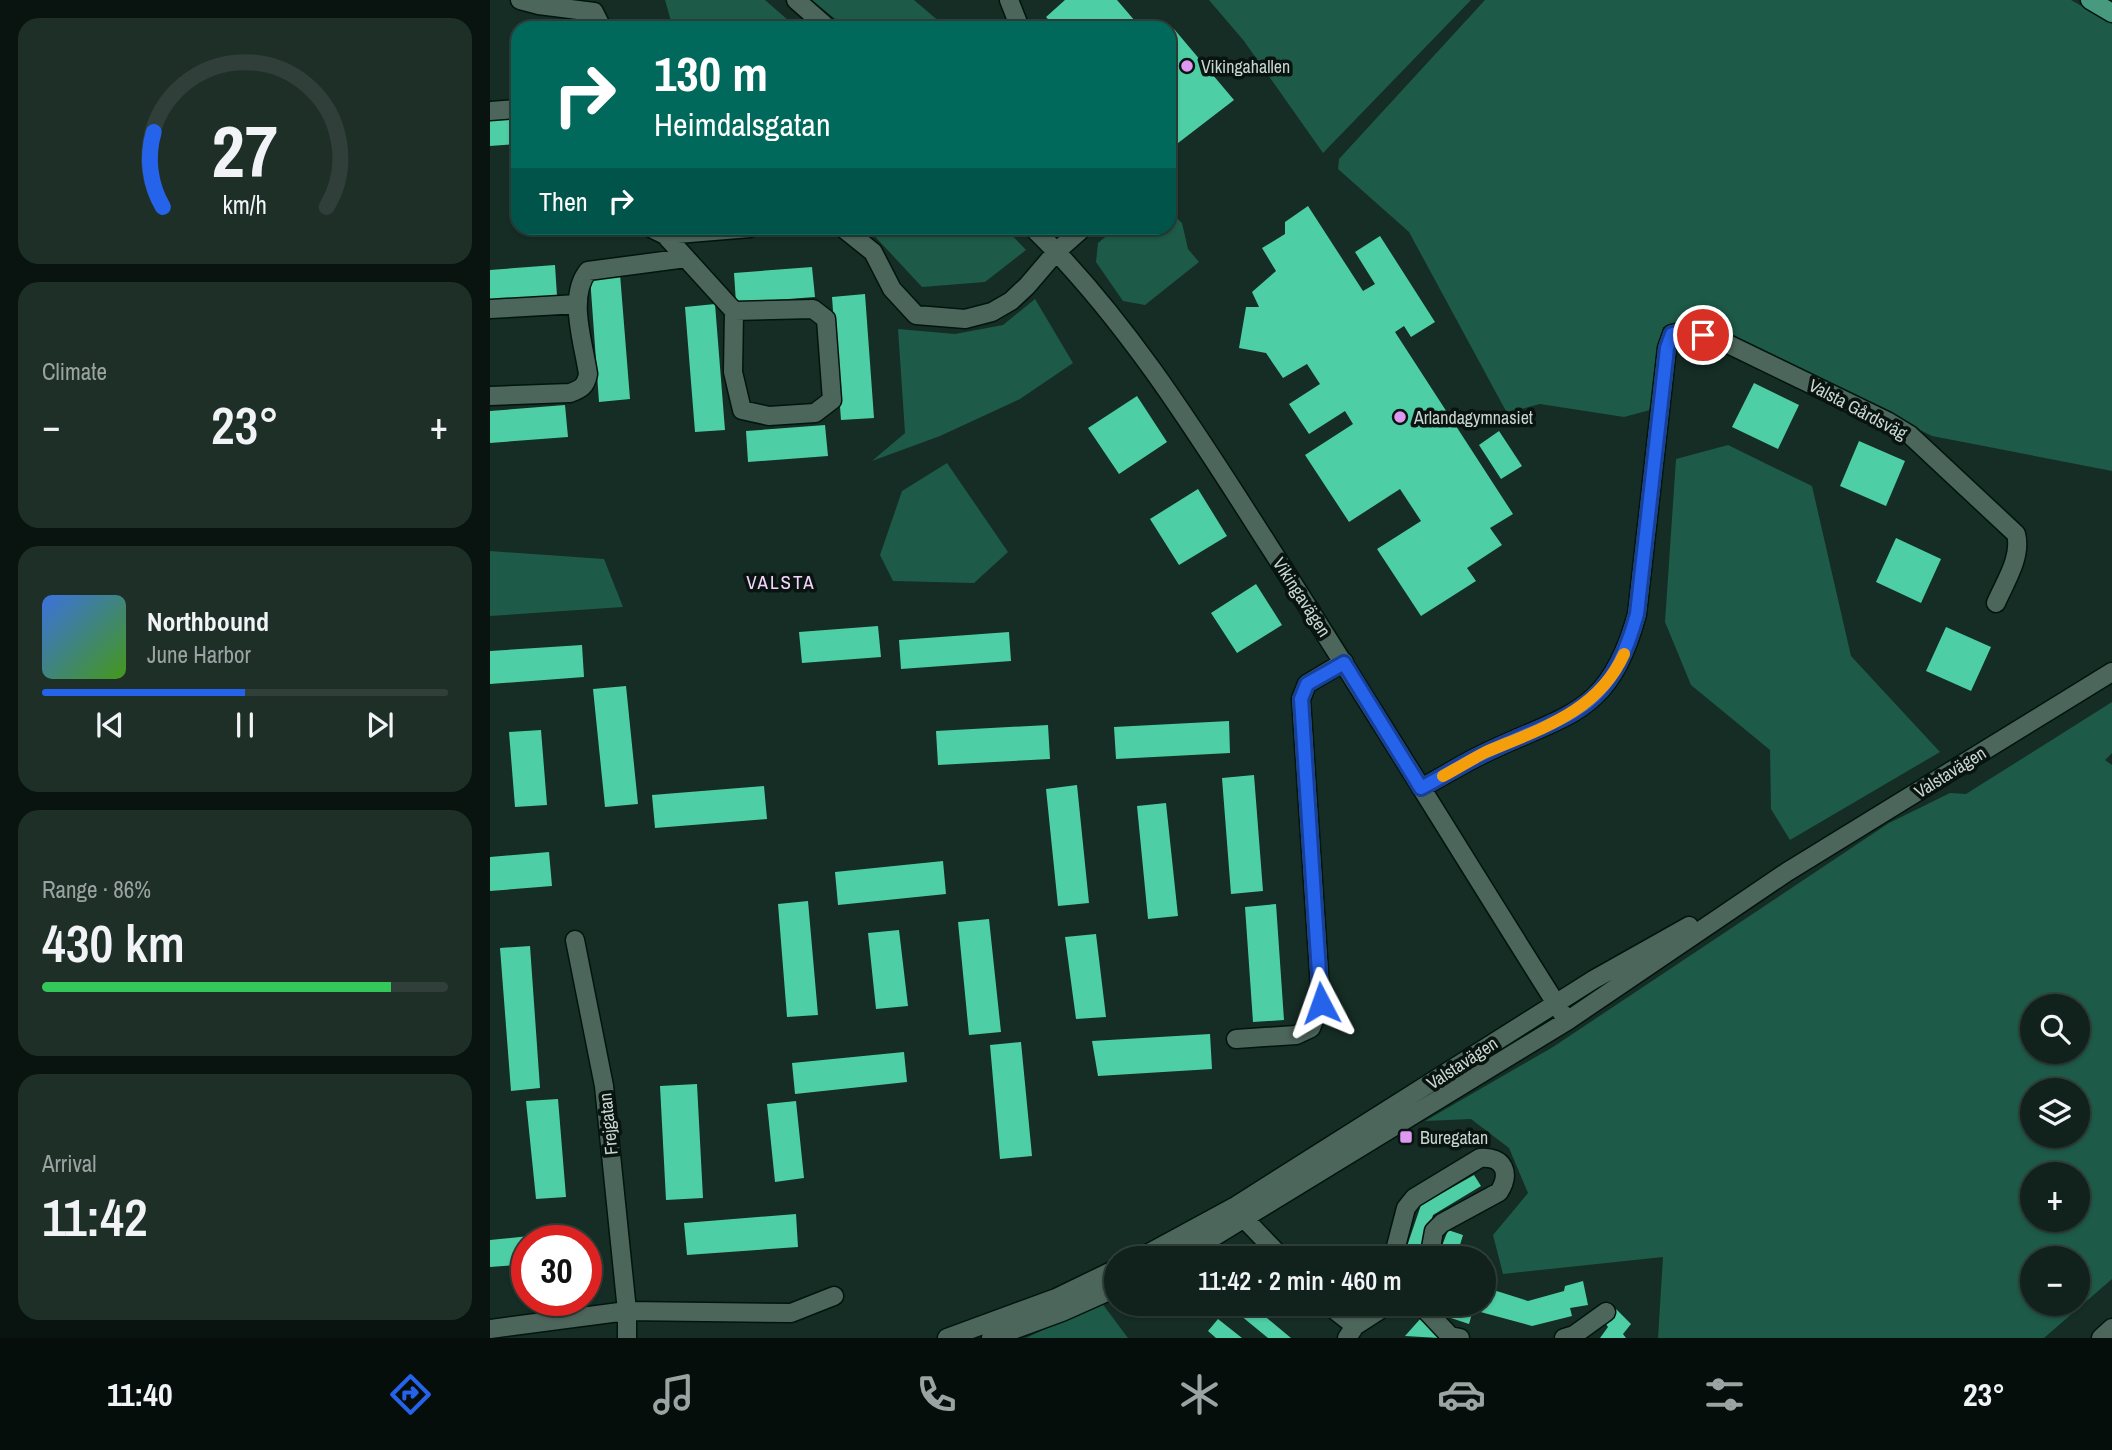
<!DOCTYPE html>
<html lang="en">
<head>
<meta charset="utf-8">
<style>
  body { margin:0; font-family:"Archivo Narrow",sans-serif; background:#1e2f28; color:#f1f3f6; height:100vh; display:flex; flex-direction:column; font-size:26px; white-space:nowrap }
  * { box-sizing:border-box; margin:0 }
  p { font-size:23px; color:#9ca4a3 }
  .icon { flex:none; width:38px; height:38px; fill:none; stroke:currentColor; stroke-width:2; stroke-linecap:round; stroke-linejoin:round }
  .map { position:relative; flex:1; overflow:hidden }
  .drawer { display:flex; flex-direction:column; gap:18px; padding:18px; background:#09130f; width:490px }
  .drawer>* { flex:none }
  .guide { position:absolute; left:21px; top:21px; width:665px; height:214px; border-radius:21px; box-shadow:0 2px 5px #0004,0 0 0 2px #303f3a; background:#00695c; color:#fff; overflow:hidden }
  .tools { position:absolute; left:1530px; top:994px; display:grid; gap:14px }
  .tools a { display:grid; place-items:center; width:70px; height:70px; border-radius:50%; background:#10221b; box-shadow:0 2px 5px #0004,0 0 0 2px #303f3a; font-size:35px }
  .speed { position:absolute; left:21px; top:1225px; display:flex; gap:14px; font-size:35px; font-weight:700; text-align:center }
  .speed>* { display:grid; place-content:center; width:91px; height:91px; border-radius:50%; background:#10221b; box-shadow:0 2px 5px #0004,0 0 0 2px #303f3a; line-height:1 }
  .speed .limit { border:10px solid #d22; background:#fff; color:#111 }
  .pin { position:absolute; display:grid; place-items:center; width:60px; height:60px; color:#fff; margin:-30px; border:4px solid #fff; border-radius:50%; box-shadow:0 2px 7px #0007 }
  .me { position:absolute; width:77px; margin:-38px; rotate:356deg; stroke-linejoin:round; filter:drop-shadow(0 0 5px #0008) }
  .turn { display:flex; align-items:center; gap:24px; height:147px; padding:0 28px; font-size:32px }
  .turn .icon { width:91px; height:91px; stroke-width:2.5 }
  .turn b { display:block; font-size:49px; line-height:60px }
  .then { display:flex; align-items:center; height:66px; padding:0 28px; background:#0003; gap:14px; font-size:26px }
  .big { font-size:52px; font-weight:600; line-height:1.1 }
  .drawer .tile { flex:1; display:flex; flex-direction:column; justify-content:center; gap:10px; min-width:0; padding:0 24px; border-radius:21px; background:#1e2f28 }
  .drawer .dial { align-items:center; gap:0 }
  .dial svg { height:182px; overflow:visible; fill:none; stroke:#303f3a; stroke-width:7; stroke-linecap:round; text-anchor:middle }
  .dial text { fill:#f1f3f6; stroke:none }
  .song { display:flex; align-items:center; gap:21px }
  .cover { width:84px; height:84px; border-radius:10px; background:linear-gradient(135deg,hsl(220 70% 55%),hsl(100 70% 35%)) }
  .played { height:7px; border-radius:4px; background:linear-gradient(90deg,#2563eb 50%,#303f3a 50%) }
  .keys { display:flex; justify-content:space-around; direction:ltr }
  .heat { display:flex; justify-content:space-between; align-items:center; font-size:38px; direction:ltr }
  .charge { height:10px; border-radius:5px; background:linear-gradient(90deg,#34c759 86%,#303f3a 0) }
  .trip { position:absolute; left:614px; top:1246px; width:392px; height:70px; border-radius:35px; background:#10221b; box-shadow:0 2px 5px #0004,0 0 0 2px #303f3a; font-weight:600; line-height:70px; text-align:center }
  .tab-bar { display:flex; height:112px; justify-content:space-around; align-items:center; background:#060e0b; color:#9ca4a3 }
  .tab-bar .icon { width:49px; height:49px }
  .tab-bar .current { color:#2563eb }
  .tab-bar b { font-size:32px; color:#f1f3f6 }
  main { display:flex; flex:1; min-height:0 }
  .map>svg:first-child { display:block }
  .green { fill:#1d5a47; fill-rule:evenodd }
  .building { fill:#4ecea5 }
  .lines { fill:none; stroke-linecap:round; stroke-linejoin:round }
  .minor-casing { stroke:#00150e; stroke-width:21 }
  .major-casing { stroke:#00150e; stroke-width:21 }
  .minor { stroke:#4d665c; stroke-width:18 }
  .major { stroke:#489a7f; stroke-width:18 }
  .route-casing { stroke:#184099; stroke-width:18 }
  .route { stroke:#2563eb; stroke-width:12 }
  .slow { stroke:#f59e0b; stroke-width:12 }
  .poi-dot { fill:#de98f2; stroke:#09130f; stroke-width:2.5 }
  .labels { text-anchor:middle; dominant-baseline:central; stroke-width:7; stroke-linejoin:round; paint-order:stroke }
  .poi-label { font-size:18px; fill:#c8d6d0; stroke:#09130f; text-anchor:start }
  .street-label { font-size:18px; fill:#c8d6d0; stroke:#09130f }
  .neighbourhood-label { font-size:19px; letter-spacing:2px; fill:#f4d6fd; stroke:#09130f }
</style>
</head>
<body>
<main>
<section class="drawer">
<div class="tile dial"><svg viewBox="0 0 100 80">
<path d="M14 69A42 42 0 1 1 86 69"/>
<path d="M14 69A42 42 0 0 1 10 36" stroke="#2563eb"/>
<text x="50" y="56" font-size="32" font-weight="700">27</text>
<text x="50" y="72" font-size="11">km/h</text>
</svg></div>
<div class="tile"><p>Climate</p>
<div class="heat"><a>−</a><b class="big">23°</b><a>+</a></div>
</div>
<div class="tile">
<div class="song"><i class="cover"></i><div><b>Northbound</b><p>June Harbor</p></div></div>
<div class="played"></div>
<div class="keys"><svg class="icon" aria-label="previous" viewBox="0 0 24 24"><path d="M18 5L8 12l10 7zM5 5v14"/></svg><svg class="icon" aria-label="pause" viewBox="0 0 24 24"><path d="M8 5v14M16 5v14"/></svg><svg class="icon" aria-label="next" viewBox="0 0 24 24"><path d="M6 5l10 7-10 7zM19 5v14"/></svg></div>
</div>
<div class="tile"><p>Range · 86%</p><b class="big">430 km</b><div class="charge"></div></div>
<div class="tile"><p>Arrival</p><b class="big">11:42</b></div>
</section>
<div class="map">
<svg width="1622" height="1338" viewBox="0 0 1622 1338">
  <rect width="100%" height="100%" fill="#152d24"/>
  <path class="green" d="M175,0H275L307,28H183Z
    M322,0H424L457,28H356Z
    M719,0H981L833,153L754,41Z
    M995,0H1581L1622,23V471L1442,436L1225,327H1173L1160,410L1134,417L1050,404L1017,413L919,232L848,169L849,159Z
    M679,211L692,223L698,249L709,262L655,305L633,301L606,262L608,243L620,233L622,228H679Z
    M377,228H515L536,250L495,282L432,287Z
    M545,299L583,363L530,399L450,436L382,461L415,433L408,329L465,334L513,325Z
    M1238,445L1322,486L1361,656L1450,752L1300,840L1281,809L1280,750L1201,685L1175,622L1186,459Z
    M457,463L518,552L484,583L403,581L390,555L412,491Z
    M0,551L114,559L133,607L0,616Z
    M1622,702V753L1615,760L1622,765V1279L1554,1338H1168L1173,1257L1013,1274L1003,1235L1038,1193L1019,1148L981,1119L935,1121L1063,1047L1399,823L1460,793L1476,794ZM1542,1006H1587V1052H1542ZM1542,1090H1587V1136H1542ZM1542,1174H1587V1220H1542ZM1542,1258H1587V1304H1542Z
    M611,1302L638,1338H536Z"/>
  <path class="building" d="M575,0H627L651,28H566L556,17Z
    M155,22L156,28H125V24Z
    M684,29L744,100L679,150V33Z
    M28,113V144L0,146V115Z
    M818,206L873,291L885,284L865,252L890,236L945,322L921,337L914,326L905,332L1023,514L1000,528L1012,545L977,568L986,581L931,616L887,549L931,521L910,489L859,522L815,455L863,424L855,411L819,434L799,404L830,384L817,364L793,378L776,353L749,348L756,307H769L762,292L786,271L772,248L795,234V222Z
    M65,265L67,296L0,301V270Z
    M322,267L325,297L246,303L244,273Z
    M130,274L140,399L109,402L100,277Z
    M375,294L384,418L351,420L342,297Z
    M225,304L235,430L205,432L195,307Z
    M1264,383L1309,405L1288,449L1242,427Z
    M647,396L677,442L629,474L598,428Z
    M75,405L78,437L0,443V411Z
    M335,425L338,456L258,462L256,431Z
    M1009,431L1032,466L1011,479L989,445Z
    M1369,441L1415,461L1396,506L1350,486Z
    M708,489L737,536L689,565L660,519Z
    M1406,538L1451,559L1431,603L1386,582Z
    M766,584L792,625L747,653L721,613Z
    M388,626L391,657L312,663L309,632Z
    M1456,627L1501,647L1481,691L1436,671Z
    M519,632L521,661L411,669L409,640Z
    M92,645L94,677L0,684V651Z
    M136,686L148,804L115,807L103,689Z
    M739,721L740,753L626,759L624,727Z
    M558,725L560,759L448,765L446,731Z
    M51,730L57,805L25,807L19,732Z
    M764,775L773,891L741,894L732,778Z
    M587,785L599,903L568,906L556,789Z
    M274,786L277,819L165,828L162,795Z
    M676,803L688,916L658,919L647,806Z
    M59,852L62,886L0,891V857Z
    M453,861L456,894L348,905L345,872Z
    M318,901L328,1015L297,1017L288,904Z
    M786,904L794,1020L763,1022L755,907Z
    M499,919L511,1032L479,1035L468,922Z
    M409,930L418,1006L386,1009L378,933Z
    M606,934L616,1017L586,1019L575,937Z
    M40,946L50,1088L21,1091L10,948Z
    M720,1034L722,1069L608,1076L602,1041Z
    M531,1042L542,1156L510,1159L500,1045Z
    M414,1052L417,1082L305,1094L302,1063Z
    M207,1084L213,1198L176,1200L170,1086Z
    M68,1099L76,1197L46,1199L36,1101Z
    M306,1101L314,1178L285,1182L277,1104Z
    M984,1175L991,1186L943,1215L930,1258H913L931,1205Z
    M306,1214L308,1247L197,1255L194,1223Z
    M958,1230L973,1235L966,1258L949,1254Z
    M77,1232L78,1241H37V1264L0,1267V1240Z
    M1093,1281L1098,1305L1080,1308L1082,1316L1042,1326L983,1310L979,1324L961,1318L966,1304H994V1287L1038,1301L1074,1291L1075,1286Z
    M741,1304H760L801,1338H778L739,1306Z
    M1124,1307L1141,1324L1133,1334L1136,1338H1110L1118,1327L1114,1321Z
    M931,1318L950,1337L949,1338L915,1336Z
    M728,1319L752,1338H726L718,1331Z"/>
  <g class="lines">
    <g class="minor-casing">
      <path id="minor" d="M30,0L49,5L104,12L112,28
        M306,0L338,28
        M519,0L530,28
        M0,111L28,109
        M161,228L175,235L244,311L243,372L252,410L279,416L325,413L342,400L336,319L323,309L244,311
        M353,228L383,252L402,289L426,315L475,319L502,312L521,301L537,286L567,251L593,228
        M543,228C637,320 708,435 779,546C880,703 977,863 1077,1021
        M175,235L260,228
        M0,309L88,304
        M0,396L80,393C91,389 96,386 98,374C94,344 77,297 98,271L196,258
        M931,788C952,777 972,764 993,754C1077,713 1119,717 1147,614L1177,348L1182,334L1191,332L1213,336L1240,345L1397,421L1420,435L1526,534C1532,557 1515,582 1506,603
        M85,940L114,1086L137,1311V1338
        M746,1039L806,1035L821,1028L831,1003L811,699L817,684L854,662
        M746,1210L792,1258
        M650,1258L744,1207L1103,980L1199,926
        M689,1258L1077,1021L1297,872L1622,672
        M903,1258L916,1208L924,1198L990,1158C1014,1156 1021,1173 1009,1192L952,1223L944,1231L940,1253
        M837,1304L865,1326
        M930,1304L960,1336L970,1338
        M0,1329L137,1311L301,1313L344,1296
        M457,1338L566,1298L626,1269
        M501,1338L572,1312L626,1288
        M857,1338L865,1326L899,1304
        M1074,1338L1084,1335L1116,1312
        M1611,1338L1622,1328"/>
    </g>
    <g class="major-casing">
      <path id="major" d="M1600,0L1622,13"/>
    </g>
    <use href="#minor" class="minor"/>
    <use href="#major" class="major"/>
  </g>
  <g class="lines">
    <g class="route-casing">
      <path id="route" d="M831,1003L811,699L817,684L854,663L931,788C952,777 972,764 993,754C1077,713 1119,717 1147,614L1177,348L1182,334L1191,332L1213,335"/>
    </g>
    <use href="#route" class="route"/>
    <path class="slow" d="M953,776C968,768 982,759 996,752C1050,729 1108,712 1134,654"/>
  </g>
  <g class="poi-dot">
    <circle cx="697" cy="66" r="7"/>
    <circle cx="910" cy="417" r="7"/>
    <rect x="909" y="1130" width="14" height="14" rx="3.5"/>
  </g>
  <g class="labels">
    <g class="poi-label">
      <text x="711" y="66">Vikingahallen</text>
      <text x="924" y="417">Arlandagymnasiet</text>
      <text x="930" y="1137">Buregatan</text>
    </g>
    <g class="street-label">
      <text transform="translate(1368 409) rotate(28)">Valsta Gårdsväg</text>
      <text transform="translate(812 597) rotate(57)">Vikingavägen</text>
      <text transform="translate(1460 772) rotate(-32)">Valstavägen</text>
      <text transform="translate(972 1063) rotate(-33)">Valstavägen</text>
      <text transform="translate(118 1124) rotate(-96)">Frejgatan</text>
    </g>
    <g class="neighbourhood-label">
      <text x="291" y="582">VALSTA</text>
    </g>
  </g>
</svg>
<div class="tools">
<a><svg class="icon" aria-label="search" viewBox="0 0 24 24"><circle cx="10" cy="10" r="6"/><path d="M15 15l6 6"/></svg></a>
<a><svg class="icon" aria-label="layers" viewBox="0 0 24 24"><path d="M12 4l9 5-9 5-9-5zM3 14l9 5 9-5"/></svg></a>
<a>+</a>
<a>−</a>
</div>
<div class="speed"><div class="limit">30</div></div>
<div class="pin" style="left:1213px;top:335px;background:#d93025"><svg class="icon" aria-label="arrive" viewBox="0 0 24 24"><path d="M6 21V4h12l-3 4 3 4H6"/></svg></div>
<svg class="me" style="left:831px;top:1003px" viewBox="-20 -20 40 40"><path d="M0-17L14 15 0 8-14 15z" fill="#2563eb" stroke="#fff" stroke-width="4"/></svg>
<div class="trip">11:42 · 2 min · 460 m</div>
<div class="guide">
<div class="turn"><svg class="icon" aria-label="right" viewBox="0 0 24 24"><path d="M7 20v-9h11M14 6l5 5-5 5"/></svg><div><b>130 m</b>Heimdalsgatan</div></div>
<div class="then">Then<svg class="icon" aria-label="right" viewBox="0 0 24 24"><path d="M7 20v-9h11M14 6l5 5-5 5"/></svg></div>
</div>
</div>
</main>
<nav class="tab-bar">
<b>11:40</b>
<svg class="icon current" aria-label="directions" viewBox="0 0 24 24"><path d="M12 3l9 9-9 9-9-9zM9 14v-3h6M13 9l2 2-2 2"/></svg>
<svg class="icon" aria-label="music" viewBox="0 0 24 24"><path d="M9 18V5l10-2v13"/><circle cx="6" cy="18" r="3"/><circle cx="16" cy="16" r="3"/></svg>
<svg class="icon" aria-label="phone" viewBox="0 0 24 24"><path d="M5 4h4l2 5-3 2q2 4 5 5l2-3 5 2v4C11 20 4 13 5 4z"/></svg>
<svg class="icon" aria-label="climate" viewBox="0 0 24 24"><path d="M12 3v18M4 7l16 10M4 17L20 7"/></svg>
<svg class="icon" aria-label="car" viewBox="0 0 24 24"><path d="M5 17H2v-5l4-1 3-4h7l3 4 3 1v5h-3M9 17h6M6 11h13"/><circle cx="7" cy="17" r="2"/><circle cx="17" cy="17" r="2"/></svg>
<svg class="icon" aria-label="filters" viewBox="0 0 24 24"><path d="M4 7h16M4 17h16"/><circle cx="9" cy="7" r="2"/><circle cx="15" cy="17" r="2"/></svg>
<b>23°</b>
</nav>
</body>
</html>
